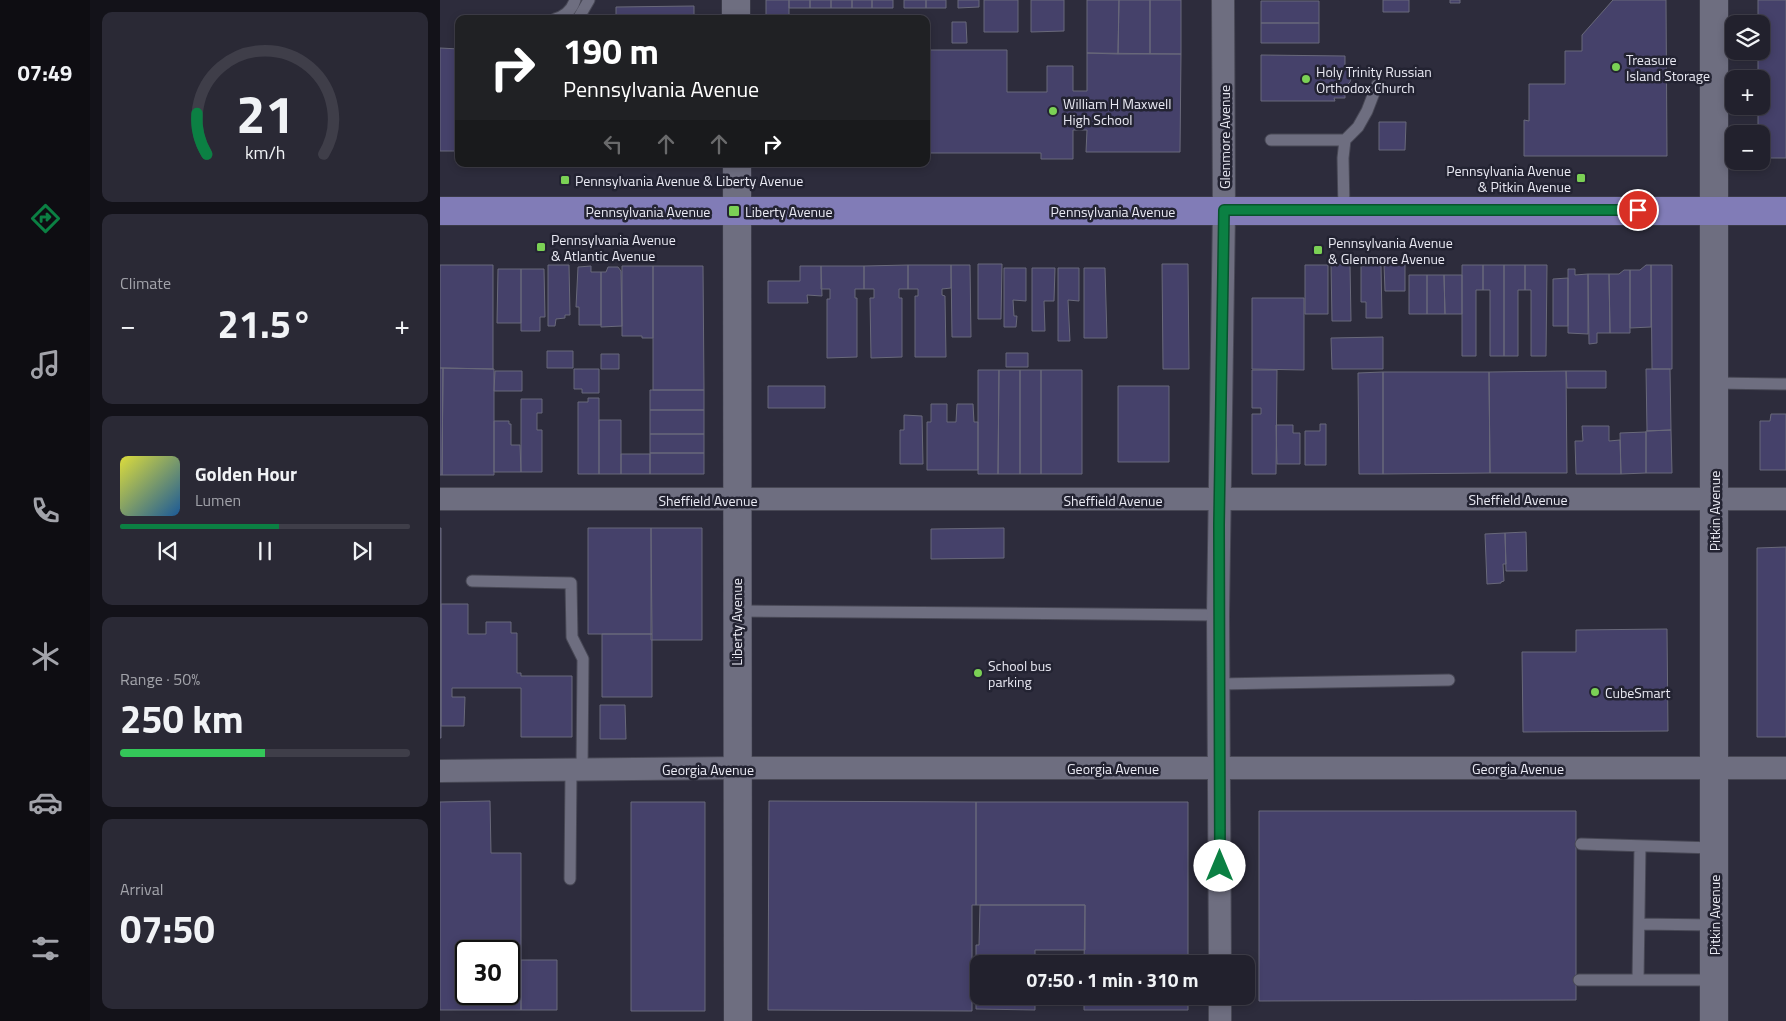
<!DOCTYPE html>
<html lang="en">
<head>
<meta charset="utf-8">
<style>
  body { margin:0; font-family:"Titillium Web",sans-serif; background:#2a2935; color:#f1f3f6; height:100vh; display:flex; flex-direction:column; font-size:19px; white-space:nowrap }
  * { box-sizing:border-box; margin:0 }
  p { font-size:16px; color:#a2a3aa }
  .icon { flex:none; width:28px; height:28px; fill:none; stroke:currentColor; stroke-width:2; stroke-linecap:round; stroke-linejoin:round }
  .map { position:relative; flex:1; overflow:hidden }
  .panel { display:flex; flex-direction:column; gap:12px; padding:12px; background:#131219; width:350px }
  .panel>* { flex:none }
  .guide { position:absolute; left:15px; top:15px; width:475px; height:152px; border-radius:10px; box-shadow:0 2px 8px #0003,0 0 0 1px #3f3e49; background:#202124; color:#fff; overflow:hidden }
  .fabs { position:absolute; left:1285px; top:15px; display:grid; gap:10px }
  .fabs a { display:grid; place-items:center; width:45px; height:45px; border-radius:10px; background:#22212d; box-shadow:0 2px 8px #0003,0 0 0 1px #3f3e49; font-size:25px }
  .speed { position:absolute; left:15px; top:940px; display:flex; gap:10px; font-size:25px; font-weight:700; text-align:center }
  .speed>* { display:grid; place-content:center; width:65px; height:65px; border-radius:50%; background:#22212d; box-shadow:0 2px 8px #0003,0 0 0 1px #3f3e49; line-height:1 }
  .speed .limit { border:2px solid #111; border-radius:8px; background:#fff; color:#111 }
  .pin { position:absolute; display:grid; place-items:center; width:42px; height:42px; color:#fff; margin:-21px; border:2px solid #fff; border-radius:50%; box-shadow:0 1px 5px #0007 }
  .me { position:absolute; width:55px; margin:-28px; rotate:0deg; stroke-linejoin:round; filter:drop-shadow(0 0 4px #0008) }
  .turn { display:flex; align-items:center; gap:18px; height:105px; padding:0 25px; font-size:22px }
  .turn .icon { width:65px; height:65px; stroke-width:2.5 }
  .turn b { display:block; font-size:35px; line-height:42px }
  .lanes { display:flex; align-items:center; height:48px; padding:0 25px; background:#0003; justify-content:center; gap:25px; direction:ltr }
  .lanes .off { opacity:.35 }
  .big { font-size:38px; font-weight:700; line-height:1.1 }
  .panel .widget { flex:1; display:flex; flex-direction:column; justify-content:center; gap:8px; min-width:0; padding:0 18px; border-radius:10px; background:#2a2935 }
  .panel .dial { align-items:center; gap:0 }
  .dial svg { height:130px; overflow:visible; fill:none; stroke:#3f3e49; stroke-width:7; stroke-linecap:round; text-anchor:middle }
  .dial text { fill:#f1f3f6; stroke:none }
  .song { display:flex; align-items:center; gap:15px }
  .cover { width:60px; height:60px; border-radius:8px; background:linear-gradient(135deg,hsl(60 70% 55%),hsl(210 70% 35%)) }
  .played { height:5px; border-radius:2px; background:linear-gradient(90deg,#0b8043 55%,#3f3e49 55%) }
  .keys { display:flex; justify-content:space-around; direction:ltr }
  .heat { display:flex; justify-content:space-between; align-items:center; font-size:28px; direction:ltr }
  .charge { height:8px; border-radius:4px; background:linear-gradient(90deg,#34c759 50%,#3f3e49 0) }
  .trip { position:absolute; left:530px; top:955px; width:285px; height:50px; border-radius:10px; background:#22212d; box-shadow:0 2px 8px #0003,0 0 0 1px #3f3e49; font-weight:700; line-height:50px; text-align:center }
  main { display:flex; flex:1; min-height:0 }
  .tab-bar { display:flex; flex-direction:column; width:90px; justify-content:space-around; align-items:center; background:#0e0d12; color:#a2a3aa }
  .tab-bar .icon { width:35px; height:35px }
  .tab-bar .on { color:#0b8043 }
  .tab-bar b { font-size:22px; color:#f1f3f6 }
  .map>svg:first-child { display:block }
  .building { fill:#45416a; stroke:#69697a; fill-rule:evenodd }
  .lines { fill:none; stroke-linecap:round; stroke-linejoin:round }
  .service-casing { stroke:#484855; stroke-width:13 }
  .minor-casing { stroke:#484855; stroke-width:24 }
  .tertiary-casing { stroke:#484855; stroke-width:29 }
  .primary-casing { stroke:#484855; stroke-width:29 }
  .service { stroke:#6e6e80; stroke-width:11 }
  .minor { stroke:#6e6e80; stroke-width:22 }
  .tertiary { stroke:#6e6e80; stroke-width:28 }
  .primary { stroke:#817cb7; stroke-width:28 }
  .route-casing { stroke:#07532c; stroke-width:12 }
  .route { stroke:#0b8043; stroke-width:9 }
  .poi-dot { fill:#7bd155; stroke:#232332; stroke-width:2 }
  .labels { text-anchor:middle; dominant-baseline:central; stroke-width:5; stroke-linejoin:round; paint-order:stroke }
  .poi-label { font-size:14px; fill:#e8e8f2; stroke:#232332; text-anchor:start }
  .street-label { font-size:14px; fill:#e8e8f2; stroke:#232332 }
</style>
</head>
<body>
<main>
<nav class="tab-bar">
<b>07:49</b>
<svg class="icon on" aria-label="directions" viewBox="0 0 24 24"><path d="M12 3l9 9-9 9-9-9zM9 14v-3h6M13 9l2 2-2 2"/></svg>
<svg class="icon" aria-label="music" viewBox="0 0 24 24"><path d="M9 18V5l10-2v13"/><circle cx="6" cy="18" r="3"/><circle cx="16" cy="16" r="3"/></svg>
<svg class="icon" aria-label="phone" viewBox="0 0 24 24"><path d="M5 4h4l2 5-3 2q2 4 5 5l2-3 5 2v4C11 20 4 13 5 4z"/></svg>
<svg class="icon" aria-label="climate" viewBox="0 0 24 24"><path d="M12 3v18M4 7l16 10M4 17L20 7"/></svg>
<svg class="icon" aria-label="car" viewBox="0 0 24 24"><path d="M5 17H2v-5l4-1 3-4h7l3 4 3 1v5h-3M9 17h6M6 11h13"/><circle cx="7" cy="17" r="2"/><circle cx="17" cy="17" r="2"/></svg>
<svg class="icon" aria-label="filters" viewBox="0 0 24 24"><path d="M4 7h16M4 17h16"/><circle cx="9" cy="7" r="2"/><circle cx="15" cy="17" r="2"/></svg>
</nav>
<section class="panel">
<div class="widget dial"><svg viewBox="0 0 100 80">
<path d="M14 69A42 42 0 1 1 86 69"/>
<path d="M14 69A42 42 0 0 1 8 44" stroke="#0b8043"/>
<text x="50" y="56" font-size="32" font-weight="700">21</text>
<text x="50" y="72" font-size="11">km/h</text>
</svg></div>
<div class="widget"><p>Climate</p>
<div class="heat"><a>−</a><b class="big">21.5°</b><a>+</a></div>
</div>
<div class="widget">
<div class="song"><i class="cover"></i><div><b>Golden Hour</b><p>Lumen</p></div></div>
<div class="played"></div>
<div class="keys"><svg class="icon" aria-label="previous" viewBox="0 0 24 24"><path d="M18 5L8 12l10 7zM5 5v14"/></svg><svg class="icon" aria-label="pause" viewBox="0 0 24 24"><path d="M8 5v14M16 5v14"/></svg><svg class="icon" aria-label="next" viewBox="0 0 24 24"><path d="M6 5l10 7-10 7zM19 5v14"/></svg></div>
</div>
<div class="widget"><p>Range · 50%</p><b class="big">250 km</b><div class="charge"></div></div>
<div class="widget"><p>Arrival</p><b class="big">07:50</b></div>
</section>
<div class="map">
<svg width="1346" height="1021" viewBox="0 0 1346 1021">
  <rect width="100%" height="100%" fill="#2d2c3c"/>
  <path class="building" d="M326,0H349V19H326Z
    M349,0H370V8H349Z
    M370,0H391V8H370Z
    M391,0H412V8H391Z
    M412,0H432V8H412Z
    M432,0H453V8H432Z
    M464,0H486V8H464Z
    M486,0H506V8H486Z
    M518,0H539V7L518,8Z
    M544,0H578V32H544Z
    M591,0H624V31L591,32Z
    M647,0H679L678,54L647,53Z
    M679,0H710V54H678Z
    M710,0H741V54H710Z
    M969,0V12H943V0Z
    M1010,0H1020V3H1010Z
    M1173,0H1226L1227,156H1084V120L1089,121V84H1125V51H1142V35Z
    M1318,0H1346V158H1330V148H1321V134H1318V106H1321V79H1318V51H1321V24H1318Z
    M821,1H879V23H821Z
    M254,6V19H176V7Z
    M512,22H526L527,43H512Z
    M821,23H879V43H821Z
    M0,48L19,49V151H0Z
    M490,50H567V92H607V66H633V91H647V53L741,54L740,152H646L647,130H633V159H601V153H486V92H489Z
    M821,55L905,56V67L909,71L911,78L910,82L905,87V98H894L895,101H821Z
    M939,122H966L965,150H939Z
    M538,264H562L561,319H538Z
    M722,264H748L749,369H723Z
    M891,264H910L911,321H892Z
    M944,264H965V291H945Z
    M0,265H53V369L0,368Z
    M108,265H129L130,315H125V318L116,319L115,326H108Z
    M468,265V289H459V298H462V357L431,358L430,298H434V289H424V266Z
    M468,265H511V288L502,289V295L505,296L506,357H475V296H478V289H468Z
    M511,265H530L531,337H512Z
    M865,265H888V314H865Z
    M941,265L942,318H926V302H921V266Z
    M1022,265H1043V290H1036V356H1022Z
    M1043,265H1064V356H1050V290H1043Z
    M1064,265H1085V290H1078V356H1064Z
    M1085,265H1107L1106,356H1091V290H1085Z
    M1206,265H1211V327L1190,328V270H1200Z
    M1211,265H1232V369H1212Z
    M151,266V272H161V325H139V307H136L138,267Z
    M182,266H213V338H202V336H182Z
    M213,266H263L264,390H213Z
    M360,266H381L382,296L367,295L368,303H328V281H360Z
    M381,266H424V289H415V298H417V357L387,358V299H390V289H381Z
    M168,267H178L181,271L182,326L161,327V272H166Z
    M564,268H586V301L573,300L574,316H577L576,327H564Z
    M592,268H615L614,301H604L605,331H592Z
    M618,268H639V301L628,300L630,341H618Z
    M644,268H665L667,338H644Z
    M58,269H81V323H57Z
    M81,269H104L105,317H100V331H81Z
    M1128,269H1135V275L1148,274V334L1128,333Z
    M1184,270H1190V333H1170L1169,274H1179Z
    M1148,274H1169L1170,333H1157V343L1149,344Z
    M969,275H987V314H969Z
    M987,275H1004L1005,314H987Z
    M1004,275H1022V314H1005Z
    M1128,278V326H1113V279Z
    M812,298H864V370L812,369Z
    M943,337V369H892L891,338Z
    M107,351H133V368H107Z
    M566,353H588V367H566Z
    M161,354H179V369H161Z
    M0,368H3L2,475H0Z
    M3,368L54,369V475H2Z
    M134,369H159V393H142V389H134Z
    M1206,369H1230L1231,430L1207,431Z
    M538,370H559L558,474H538Z
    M559,370H580V474H558Z
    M580,370H601V474H580Z
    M601,370H642V474H601Z
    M812,370H837L836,474H812V414H821V408H812Z
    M55,371H82V391H54Z
    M1126,371L1127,473H1050L1049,372Z
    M1126,371H1166V388H1127Z
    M943,372V474H919L918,373Z
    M943,372H1049L1050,473L943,474Z
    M328,386H385V408H328Z
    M678,386H729V462H678Z
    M210,390H264V410H210Z
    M148,398H159V474H138V402H148Z
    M81,399H102V413H97V430H102V472H81Z
    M491,404H507V422H516L517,404H533L534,422H538V470H487V422H491Z
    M210,410H264V434H210Z
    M1331,414H1346V470H1320V421H1330Z
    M464,415L482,416L483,464H460V430H464Z
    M159,420H181V474H159Z
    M54,421H69V424H71V445H80L81,472H54Z
    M880,424H886V465H865V431H880Z
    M836,425H853V433H860V464H837Z
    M1142,426H1169V441L1180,440L1181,474H1136L1135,441H1143Z
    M1231,430L1232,473H1206V431Z
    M1206,432V473L1181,474L1180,433Z
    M210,434H264V453H210Z
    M210,453H264V474H210Z
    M181,454H210V474H181Z
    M0,528H1V738H0Z
    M148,528H211L212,634H148Z
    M211,528H262V640H211Z
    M564,528V558L491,559V529Z
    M1086,532L1087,571H1066L1065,533Z
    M1065,533L1066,564H1063L1064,581L1061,582V583L1047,584L1045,534Z
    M1346,547V737H1317V548Z
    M1,604H28V634H46V622H71V633H77V673H81V676H132V737H81V688H12V697H25L24,726H1Z
    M1227,629L1228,731L1083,732L1082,652H1136V630Z
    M162,634H212V697H162Z
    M160,705H185L186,739H160Z
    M50,801L51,853H81V1010H0V802ZM26,951H69V994H26Z
    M329,801L536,802V905H532V1011L328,1010Z
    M191,802H265V1011H191Z
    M536,802H748V964H644L645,905H536Z
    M819,811H1136V1000L819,1001Z
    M540,905H645V950H595V964H539V996H595V1010L536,1009V945H539Z
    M81,960H117V1010H81Z
    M644,996H748V1010H644Z"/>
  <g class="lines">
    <g class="service-casing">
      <path id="service" d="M115,19C125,16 132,10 135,0
        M138,19L149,0
        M831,140H905
        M904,211L903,158L905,140L918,127L927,111L937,85
        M1274,383L1346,384
        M32,581L131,583L132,637L143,659L142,770
        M298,611L778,615
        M779,684L1009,680
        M1141,844L1274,848
        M130,879L131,770
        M1199,924L1274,925
        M1139,980H1198L1200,846
        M1198,980H1274"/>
    </g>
    <g class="minor-casing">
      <path id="minor" d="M0,499H1346
        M0,771L296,768H1346
        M780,964L778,615L784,211L783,0
        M780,996V1021"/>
    </g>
    <g class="tertiary-casing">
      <path id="tertiary" d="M296,0V19
        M1274,0V1021
        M297,164L298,1021"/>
    </g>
    <g class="primary-casing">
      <path id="primary" d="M0,211H1346"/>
    </g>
    <use href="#service" class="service"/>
    <use href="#minor" class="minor"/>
    <use href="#tertiary" class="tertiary"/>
    <use href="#primary" class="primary"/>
  </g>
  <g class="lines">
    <g class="route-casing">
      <path id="route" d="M780,866L779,525L784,210H1198"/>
    </g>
    <use href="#route" class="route"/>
  </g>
  <g class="poi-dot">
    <circle cx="1176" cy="67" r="5"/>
    <circle cx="866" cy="79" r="5"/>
    <circle cx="613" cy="111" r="5"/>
    <rect x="1136" y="173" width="10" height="10" rx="2.5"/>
    <rect x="120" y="175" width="10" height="10" rx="2.5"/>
    <rect x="288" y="205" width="12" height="12" rx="2.5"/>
    <rect x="96" y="242" width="10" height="10" rx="2.5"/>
    <rect x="873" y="245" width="10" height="10" rx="2.5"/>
    <circle cx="538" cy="673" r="5"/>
    <circle cx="1155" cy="692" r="5"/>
  </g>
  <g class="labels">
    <g class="poi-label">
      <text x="1186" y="59">Treasure<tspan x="1186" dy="16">Island Storage</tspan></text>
      <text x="876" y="71">Holy Trinity Russian<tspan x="876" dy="16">Orthodox Church</tspan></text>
      <text x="623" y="103">William H Maxwell<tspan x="623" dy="16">High School</tspan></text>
      <text x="1131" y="170" text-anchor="end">Pennsylvania Avenue<tspan x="1131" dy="16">&amp; Pitkin Avenue</tspan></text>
      <text x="135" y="180">Pennsylvania Avenue &amp; Liberty Avenue</text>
      <text x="305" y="211">Liberty Avenue</text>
      <text x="111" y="239">Pennsylvania Avenue<tspan x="111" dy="16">&amp; Atlantic Avenue</tspan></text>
      <text x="888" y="242">Pennsylvania Avenue<tspan x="888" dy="16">&amp; Glenmore Avenue</tspan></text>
      <text x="548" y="665">School bus<tspan x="548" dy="16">parking</tspan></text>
      <text x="1165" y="692">CubeSmart</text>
    </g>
    <g class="street-label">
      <text transform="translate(784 137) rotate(-90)">Glenmore Avenue</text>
      <text x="208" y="211">Pennsylvania Avenue</text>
      <text x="673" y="211">Pennsylvania Avenue</text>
      <text x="1078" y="499">Sheffield Avenue</text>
      <text x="268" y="500">Sheffield Avenue</text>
      <text x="673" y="500">Sheffield Avenue</text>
      <text transform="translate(1274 511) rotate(-90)">Pitkin Avenue</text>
      <text transform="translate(296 622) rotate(-90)">Liberty Avenue</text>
      <text x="673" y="768">Georgia Avenue</text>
      <text x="1078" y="768">Georgia Avenue</text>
      <text x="268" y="769">Georgia Avenue</text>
      <text transform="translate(1274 915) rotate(-90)">Pitkin Avenue</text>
    </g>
  </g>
</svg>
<div class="fabs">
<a><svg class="icon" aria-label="layers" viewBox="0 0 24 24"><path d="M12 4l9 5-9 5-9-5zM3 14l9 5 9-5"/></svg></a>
<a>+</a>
<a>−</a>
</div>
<div class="speed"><div class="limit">30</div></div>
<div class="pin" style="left:1198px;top:210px;background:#d93025"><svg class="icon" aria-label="arrive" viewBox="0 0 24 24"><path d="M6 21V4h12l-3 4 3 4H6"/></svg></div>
<svg class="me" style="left:780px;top:866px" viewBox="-20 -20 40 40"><circle r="19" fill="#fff"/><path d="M0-13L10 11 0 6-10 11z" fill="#0b8043"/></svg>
<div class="trip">07:50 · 1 min · 310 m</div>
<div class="guide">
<div class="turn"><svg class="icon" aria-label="right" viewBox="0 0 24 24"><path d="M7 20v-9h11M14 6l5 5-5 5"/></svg><div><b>190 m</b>Pennsylvania Avenue</div></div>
<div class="lanes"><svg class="icon off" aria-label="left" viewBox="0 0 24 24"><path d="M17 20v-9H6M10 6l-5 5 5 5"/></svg><svg class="icon off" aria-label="ahead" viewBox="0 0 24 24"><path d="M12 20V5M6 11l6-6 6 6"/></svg><svg class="icon off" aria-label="ahead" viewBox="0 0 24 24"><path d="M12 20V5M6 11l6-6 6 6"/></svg><svg class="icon" aria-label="right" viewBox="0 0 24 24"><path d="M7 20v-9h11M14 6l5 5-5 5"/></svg></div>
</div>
</div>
</main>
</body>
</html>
